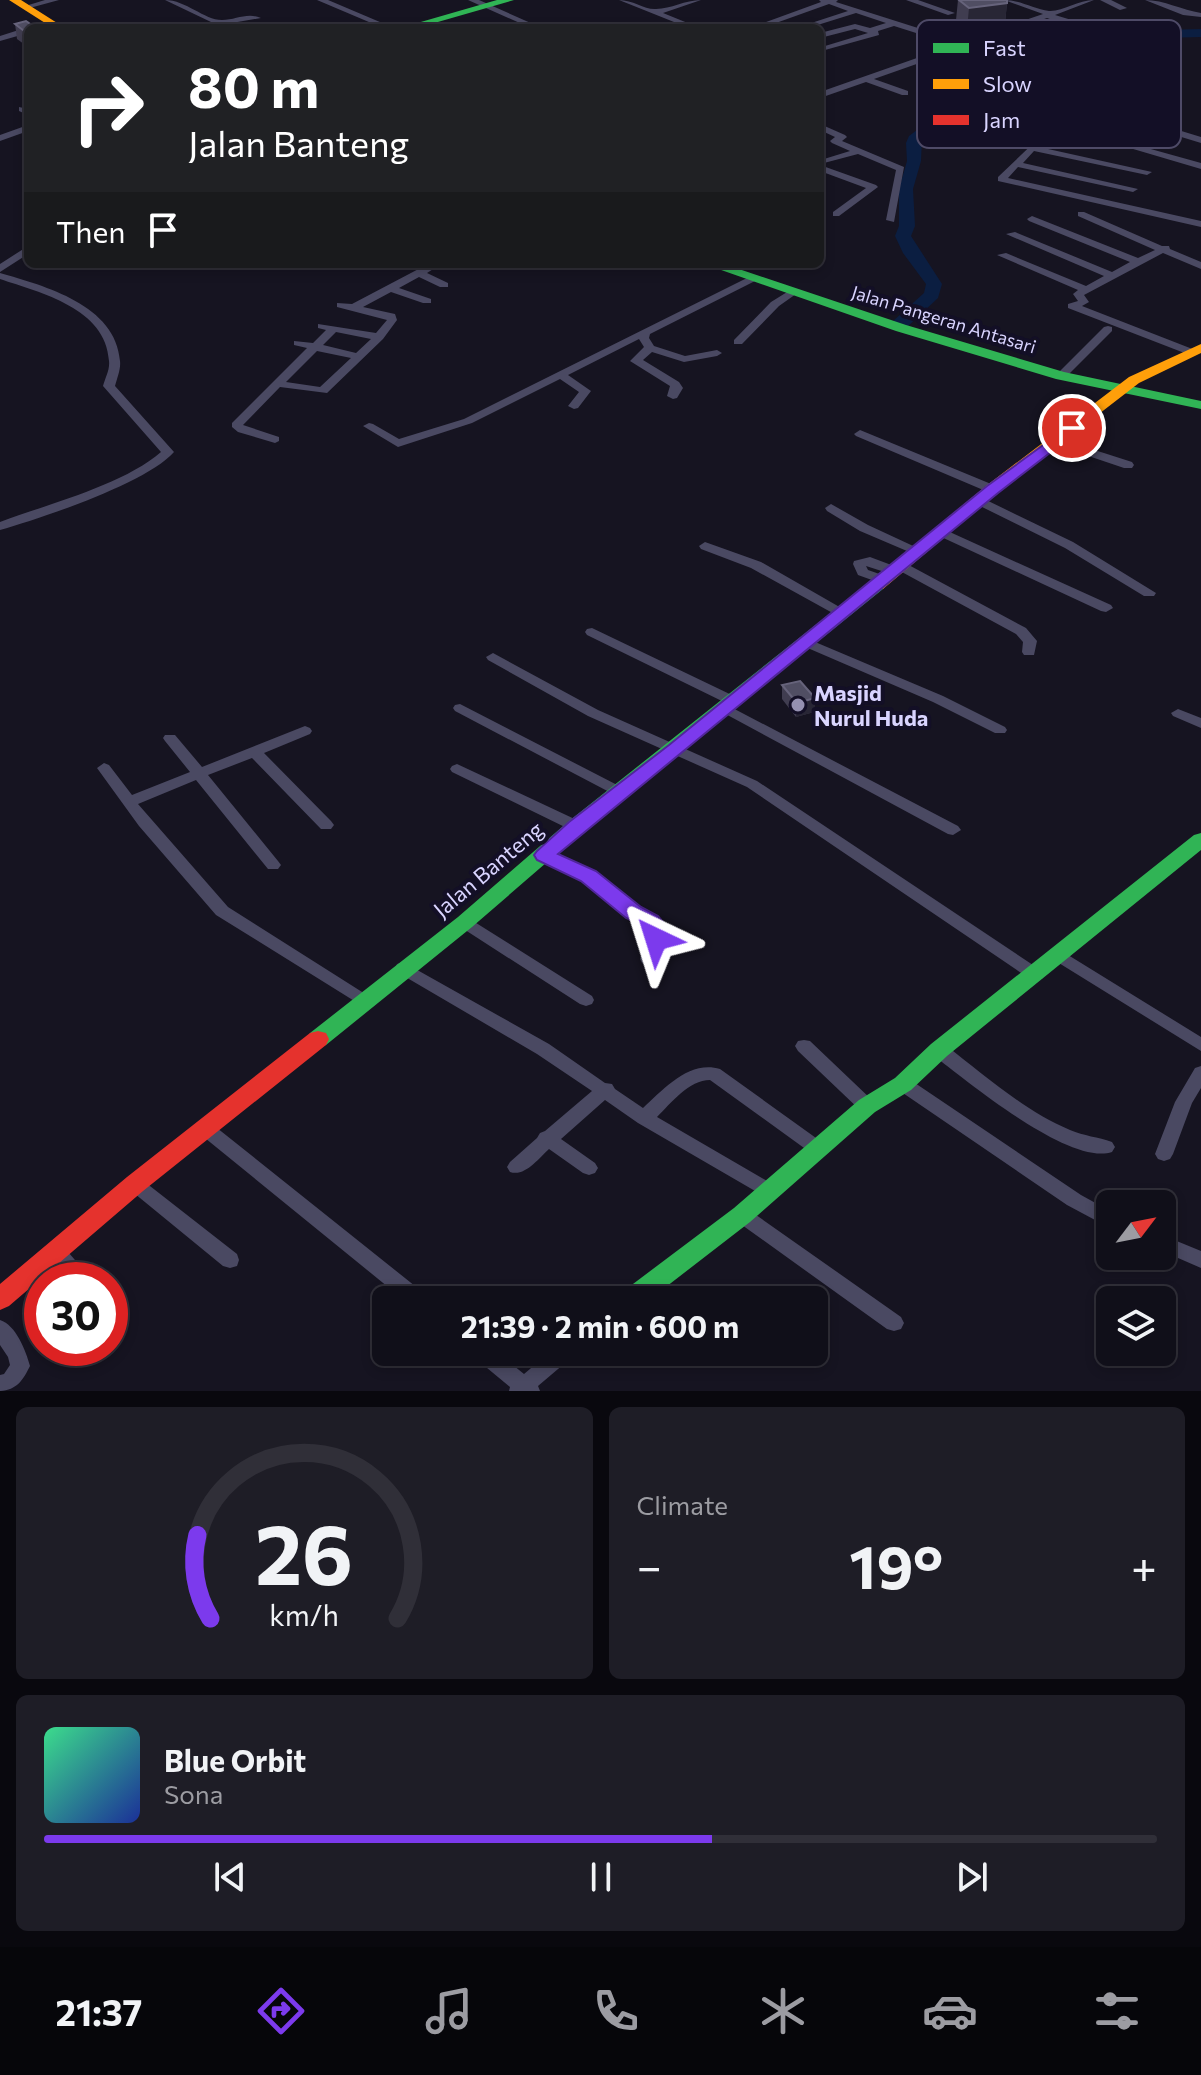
<!DOCTYPE html>
<html lang="en">
<head>
<meta charset="utf-8">
<style>
  body { margin:0; font-family:Commissioner,sans-serif; background:#1e1d26; color:#f1f3f6; height:100vh; display:flex; flex-direction:column; font-size:30px; white-space:nowrap }
  * { box-sizing:border-box; margin:0 }
  p { font-size:26px; color:#9c9ca2 }
  .icon { flex:none; width:44px; height:44px; fill:none; stroke:currentColor; stroke-width:2; stroke-linecap:round; stroke-linejoin:round }
  .map { position:relative; height:1391px; overflow:hidden }
  .details { display:flex; flex-direction:column; gap:16px; padding:16px; background:#09080e; flex:1 }
  .details>* { flex:none }
  .top-card { position:absolute; left:24px; top:24px; width:800px; height:244px; border-radius:12px; box-shadow:0 4px 12px #0003,0 0 0 2px #302f38; background:#202124; color:#fff; overflow:hidden }
  .needle { width:52px; rotate:58deg }
  .controls { position:absolute; left:1096px; top:1190px; display:grid; gap:16px }
  .controls a { display:grid; place-items:center; width:80px; height:80px; border-radius:12px; background:#100f19; box-shadow:0 4px 12px #0003,0 0 0 2px #302f38; font-size:40px }
  .speed { position:absolute; left:24px; top:1262px; display:flex; gap:16px; font-size:40px; font-weight:700; text-align:center }
  .speed>* { display:grid; place-content:center; width:104px; height:104px; border-radius:50%; background:#100f19; box-shadow:0 4px 12px #0003,0 0 0 2px #302f38; line-height:1 }
  .speed .limit { border:12px solid #d22; background:#fff; color:#111 }
  .pin { position:absolute; display:grid; place-items:center; width:68px; height:68px; color:#fff; margin:-34px; border:4px solid #fff; border-radius:50%; box-shadow:0 2px 8px #0007 }
  .me { position:absolute; width:88px; margin:-44px; rotate:319deg; stroke-linejoin:round; filter:drop-shadow(0 0 6px #0008) }
  .turn { display:flex; align-items:center; gap:28px; height:168px; padding:0 32px; font-size:36px }
  .turn .icon { width:104px; height:104px; stroke-width:2.5 }
  .turn b { display:block; font-size:56px; line-height:68px }
  .then { display:flex; align-items:center; height:76px; padding:0 32px; background:#0003; gap:16px; font-size:30px }
  .big { font-size:60px; font-weight:700; line-height:1.1 }
  .details .widget { flex:1; display:flex; flex-direction:column; justify-content:center; gap:12px; min-width:0; padding:0 28px; border-radius:12px; background:#1e1d26 }
  .details .dial { align-items:center; gap:0 }
  .dial svg { height:208px; overflow:visible; fill:none; stroke:#302f38; stroke-width:7; stroke-linecap:round; text-anchor:middle }
  .dial text { fill:#f1f3f6; stroke:none }
  .song { display:flex; align-items:center; gap:24px }
  .cover { width:96px; height:96px; border-radius:12px; background:linear-gradient(135deg,hsl(150 70% 55%),hsl(230 70% 35%)) }
  .played { height:8px; border-radius:4px; background:linear-gradient(90deg,#7c3aed 60%,#302f38 60%) }
  .keys { display:flex; justify-content:space-around; direction:ltr }
  .heat { display:flex; justify-content:space-between; align-items:center; font-size:44px; direction:ltr }
  .details .tiles { flex:1; display:grid; gap:16px; grid-template-columns:1fr 1fr }
  .widget:last-child { grid-column:span 2 }
  .trip { position:absolute; left:372px; top:1286px; width:456px; height:80px; border-radius:12px; background:#100f19; box-shadow:0 4px 12px #0003,0 0 0 2px #302f38; font-weight:700; line-height:80px; text-align:center }
  .menu { display:flex; height:128px; justify-content:space-around; align-items:center; background:#06060a; color:#9c9ca2 }
  .menu .icon { width:56px; height:56px }
  .menu .active { color:#7c3aed }
  .menu b { font-size:36px; color:#f1f3f6 }
  .map>svg:first-child { display:block }
  .lines { fill:none; stroke-linecap:round; stroke-linejoin:round }
  .river { fill:#0b1e41; fill-rule:evenodd }
  .street { fill:#4a4962; fill-rule:evenodd }
  .fast { fill:#30b455; fill-rule:evenodd }
  .slow { fill:#ff9f0a; fill-rule:evenodd }
  .jam { fill:#e5322d; fill-rule:evenodd }
  .wall { fill:#403d50 }
  .shaded-wall { fill:#282635 }
  .building { fill:#504e63; stroke:#66637b; stroke-width:2 }
  .route { fill:#7c3aed; stroke:#51269a; stroke-width:2 }
  .poi-dot { fill:#9591b1; stroke:#130f26; stroke-width:3 }
  .labels { text-anchor:middle; dominant-baseline:central; stroke-width:8; stroke-linejoin:round; paint-order:stroke }
  .far-street-label { font-size:18px; fill:#d9d4ff; stroke:#130f26 }
  .poi-label { font-size:22px; font-weight:bold; fill:#d9d4ff; stroke:#130f26; text-anchor:start }
  .street-label { font-size:22px; fill:#d9d4ff; stroke:#130f26 }
  .key { fill:#130f26; stroke:#4e4a67; stroke-width:2 }
  .key-label { font-size:22px; fill:#d9d4ff }
</style>
</head>
<body>
<div class="map">
<svg width="1201" height="1391" viewBox="0 0 1201 1391">
  <rect width="100%" height="100%" fill="#161421"/>
  <g class="lines">
    <path class="river" d="M1201,29V37L1124,39L1103,63L1098,64C1062,62 1026,47 995,71L1001,103L994,113L943,124L922,138L921,161L913,189L915,226L911,236L942,284L938,298L904,330H892L890,326L892,322L924,293L926,284L903,253L895,236L899,226V189L907,161L906,143L909,136L933,118L984,107L987,103L981,70C1013,37 1055,53 1095,56L1111,35L1122,31Z"/>
    <path class="street" d="M45,0H59L26,9L22,7Z
      M165,0C186,0 204,20 222,20C236,20 247,12 261,18L226,24L223,27L187,26L183,24L184,22H211Z
      M317,0H328L394,28H383Z
      M468,0H479L542,28H531Z
      M619,0C633,0 645,10 656,9C671,9 685,0 701,0L663,13L700,28H689Z
      M819,0H838L836,2L962,42L1043,14L1004,0C1020,0 1034,9 1049,11C1062,12 1078,0 1094,0L1055,15L1098,28C1082,33 1063,24 1047,18L874,79L908,91V95H902L866,82L820,98V92L954,45L894,26L878,31L879,35L825,50V46L868,33L855,29L820,38V33L855,24L870,28L886,23L856,13L808,28H796L848,11L829,4L762,28H750L821,2Z
      M906,0H918L955,13L948,15Z
      M1100,0H1111L1127,8L1120,10Z
      M1145,0C1164,0 1182,10 1201,13V17L1183,15Z
      M28,28V33L0,41V36L25,28H30Z
      M1080,100L1201,137V143L1129,121L1104,136L1201,163V169L1045,123L1049,120L1095,134L1121,118L1077,105L1076,103Z
      M19,107L28,109V115L19,111Z
      M820,124L845,135L847,137L842,141L904,167L894,222L886,220L896,170L858,154L824,163V159L850,151L832,143L830,141L835,137L820,130Z
      M28,125V131L0,141V135Z
      M1042,135L1047,138L1039,147L1152,172L1147,175L1034,151L1023,163L1138,189L1133,192L1018,167L1008,178L1201,221V227L998,181V177Z
      M820,165L876,185L878,187L839,216H833V212L866,188L820,171Z
      M1078,212H1084L1162,246H1169L1170,249L1201,262V269L1163,253L1084,295L1089,302L1082,306L1195,350V354H1187L1068,308V304L1078,301L1073,294L1078,290L997,255L1006,253L1086,286L1104,276L1006,234L1015,232L1112,272L1130,262L1029,221L1027,219L1032,216L1138,258L1155,250L1078,216Z
      M28,246V254L0,272V264Z
      M428,264H441L427,273L448,283V287H440L419,277L399,288L431,299V303H423L391,292L363,307L395,314L397,320L383,339L327,393L280,387L243,425L279,437V441L275,443L238,432L232,427V423L307,348L294,345V341L313,343L326,330L318,328V324L376,333L387,320L337,307V303L352,304ZM336,332L371,339L356,353L323,345ZM317,351L351,358L320,387L286,382Z
      M0,273C45,286 116,305 120,361C121,369 117,378 115,386L174,452C147,483 42,518 0,530V522C48,504 123,485 161,452L103,386C105,378 110,370 109,361C106,308 41,293 0,279Z
      M753,275L757,276V280L650,334L649,338L654,346L685,356L717,350L722,353L717,356L684,362L652,352L643,360L679,382L683,388L677,398L673,399L667,396L670,386L630,361L644,347L639,339L568,375L591,391L578,408L574,409L568,406L579,392L560,379L472,423L398,447L363,426L369,423L373,424L399,439L464,419Z
      M792,289L797,292L796,294L779,306L742,344H734V340L771,302Z
      M1108,326L1112,327V331L1065,378H1057V374L1104,327Z
      M860,430L996,486L998,489L992,493L988,492L856,436L854,434Z
      M1054,437L1132,462L1134,465L1132,468H1124L1050,443L1048,441Z
      M980,497L1073,542L1156,593L1154,596H1144L1065,548L976,504L974,501L976,498Z
      M831,504L868,525L924,551L918,555L914,554L860,531L827,511L825,508Z
      M941,528L1111,605L1113,608L1106,612L1101,611L937,535L935,532Z
      M705,542L761,562L850,613L843,617L838,616L751,568L701,549L699,546Z
      M870,557L894,566L895,563H905L1026,628L1037,641L1034,655H1024L1022,652L1023,642L1016,634L900,571L894,575L866,566L868,570L888,577L889,580L883,584L858,575L853,564L854,561Z
      M592,628L738,698L740,701L733,705L728,704L587,635L585,632L587,629Z
      M808,639L943,696L1005,727L1007,730L1005,733H995L933,702L803,646L801,643L803,640Z
      M493,653L598,710L757,781L1042,971L1044,975L1042,979H1030L747,787L588,716L488,660L486,657Z
      M460,704L625,789L627,792L620,797L615,795L455,711L453,708L455,705Z
      M725,704L958,826L961,830L953,835L948,834L720,711L718,708Z
      M1178,709L1201,718V728L1173,716L1171,713Z
      M305,726L310,728L312,731L310,734L264,753L331,821L334,825L331,829H321L252,758L208,775L278,861L281,865L278,869H268L196,780L138,804L228,907L370,997L372,1001L370,1005L364,1007L216,915L139,826L97,768L104,763L109,765L132,795L190,772L165,741L163,738L165,735H175L202,767Z
      M457,764L581,822L584,826L581,830H571L452,772L450,769L452,766Z
      M544,850C589,864 621,898 661,921L664,939L654,963H642L640,959L648,939L647,928L627,916L582,880L539,859L536,855L539,851Z
      M465,916L592,996L594,1000L592,1004L586,1006L580,1004L459,926L457,922L459,918Z
      M1060,950L1201,1037V1051L1054,960L1052,956L1054,952Z
      M403,962L549,1044L605,1083L612,1084L615,1089L643,1108C664,1089 689,1060 720,1069L823,1143L826,1148L823,1153L817,1155L811,1153L710,1080C689,1080 671,1103 657,1117L774,1185L777,1190L774,1195L768,1197L762,1195L638,1123L605,1100L561,1139L595,1163L598,1168L595,1173L589,1175L583,1173L549,1149C538,1159 525,1177 510,1172L507,1167L510,1162L537,1138L540,1133L545,1131L592,1091L537,1054L397,972L395,968L397,964Z
      M804,1040L810,1041L873,1101L876,1106L873,1111L867,1113L861,1111L798,1051L795,1046L798,1041Z
      M939,1044L945,1045C985,1075 1024,1111 1070,1130C1084,1136 1098,1137 1112,1142L1115,1147L1112,1152C1069,1166 967,1081 933,1055L930,1050L933,1045Z
      M1201,1066V1088L1192,1103L1173,1154L1170,1159L1164,1161L1158,1159L1155,1154L1175,1102L1195,1068Z
      M903,1077L909,1079L1081,1195L1110,1211V1228L1067,1205L897,1089L894,1084L897,1079Z
      M206,1122L212,1124L425,1294L428,1300H404L200,1134L197,1129L200,1124Z
      M135,1177L141,1179L237,1254L239,1260L237,1266L230,1268L223,1266L129,1189L126,1184L129,1179Z
      M742,1207L749,1210L901,1317L904,1323L901,1329L894,1331L887,1329L735,1220L733,1215L735,1210Z
      M1162,1235L1201,1251V1268L1162,1251Z
      M56,1244L63,1246L92,1280H70L47,1252L49,1246Z
      M0,1320C16,1325 26,1351 30,1366C23,1380 17,1390 0,1391V1375L4,1374L10,1365L8,1357L0,1345Z
      M472,1352H497L524,1374L550,1352H574L571,1358L538,1386L540,1391H509L510,1387L475,1358Z"/>
    <path class="fast" d="M497,0H514L417,28H400Z
      M704,264H724L906,325L1064,372L1201,401V409L1056,379L896,331Z
      M877,580L883,581L885,585L883,589L583,831L472,927L326,1045L318,1047L310,1045L307,1039L310,1033L458,917L569,821L871,581Z
      M1201,833V850L947,1056L911,1090L875,1112L750,1222L649,1300H618L621,1293L734,1208L859,1100L895,1078L931,1044L1194,835Z"/>
    <path class="slow" d="M9,0H21L65,28H53Z
      M1201,344V353L1139,383L998,492L883,589H871L869,585L871,581L986,486L1129,377Z"/>
    <path class="jam" d="M318,1031L326,1033L329,1039L326,1045L143,1191L9,1306L0,1310V1284L127,1177L310,1033Z"/>
  </g>
  <path class="wall" d="M958,0L1007,3L1005,23L967,29L956,20Z
    M15,24L28,28V47L17,39Z
    M782,685L815,698L814,712L796,717L782,699Z"/>
  <path class="shaded-wall" d="M1007,3L1005,23L967,29L969,8Z
    M815,698L814,712L796,717L797,703Z"/>
  <path class="building" d="M959,0H1007V3L969,8Z
    M26,21L36,28H28V34L15,24Z
    M800,681L815,698L797,703L782,685Z"/>
  <path class="route" d="M1072,424L1079,428L1077,432L998,493L558,854L596,871L641,907L658,916L668,928L663,944H648L644,926L626,918L581,881L537,860L534,855L537,851L569,822L669,745L987,486Z"/>
  <circle class="poi-dot" cx="798" cy="705" r="8"/>
  <g class="labels">
    <g class="far-street-label">
      <text transform="translate(944 319) rotate(17)">Jalan Pangeran Antasari</text>
    </g>
    <g class="poi-label">
      <text x="814" y="692">Masjid<tspan x="814" dy="25">Nurul Huda</tspan></text>
    </g>
    <g class="street-label">
      <text transform="translate(488 869) rotate(-40)">Jalan Banteng</text>
    </g>
  </g>
  <rect x="917" y="20" width="264" height="128" rx="12" class="key"/>
  <rect x="933" y="43" width="36" height="10" fill="#30b455"/>
  <rect x="933" y="79" width="36" height="10" fill="#ff9f0a"/>
  <rect x="933" y="115" width="36" height="10" fill="#e5322d"/>
  <g class="key-label">
    <text x="983" y="56">Fast</text>
    <text x="983" y="92">Slow</text>
    <text x="983" y="128">Jam</text>
  </g>
</svg>
<div class="controls">
<a><svg class="needle" viewBox="-14 -14 28 28"><path d="M0-13l5 13h-10z" fill="#e53935"/><path d="M0 13l5-13h-10z" fill="#9c9ca2"/></svg></a>
<a><svg class="icon" aria-label="layers" viewBox="0 0 24 24"><path d="M12 4l9 5-9 5-9-5zM3 14l9 5 9-5"/></svg></a>
</div>
<div class="speed"><div class="limit">30</div></div>
<div class="pin" style="left:1072px;top:428px;background:#d93025"><svg class="icon" aria-label="arrive" viewBox="0 0 24 24"><path d="M6 21V4h12l-3 4 3 4H6"/></svg></div>
<svg class="me" style="left:656px;top:939px" viewBox="-20 -20 40 40"><path d="M0-17L14 15 0 8-14 15z" fill="#7c3aed" stroke="#fff" stroke-width="4"/></svg>
<div class="trip">21:39 · 2 min · 600 m</div>
<div class="top-card">
<div class="turn"><svg class="icon" aria-label="right" viewBox="0 0 24 24"><path d="M7 20v-9h11M14 6l5 5-5 5"/></svg><div><b>80 m</b>Jalan Banteng</div></div>
<div class="then">Then<svg class="icon" aria-label="arrive" viewBox="0 0 24 24"><path d="M6 21V4h12l-3 4 3 4H6"/></svg></div>
</div>
</div>
<section class="details">
<div class="tiles">
<div class="widget dial"><svg viewBox="0 0 100 80">
<path d="M14 69A42 42 0 1 1 86 69"/>
<path d="M14 69A42 42 0 0 1 9 37" stroke="#7c3aed"/>
<text x="50" y="56" font-size="32" font-weight="700">26</text>
<text x="50" y="72" font-size="11">km/h</text>
</svg></div>
<div class="widget"><p>Climate</p>
<div class="heat"><a>−</a><b class="big">19°</b><a>+</a></div>
</div>
<div class="widget">
<div class="song"><i class="cover"></i><div><b>Blue Orbit</b><p>Sona</p></div></div>
<div class="played"></div>
<div class="keys"><svg class="icon" aria-label="previous" viewBox="0 0 24 24"><path d="M18 5L8 12l10 7zM5 5v14"/></svg><svg class="icon" aria-label="pause" viewBox="0 0 24 24"><path d="M8 5v14M16 5v14"/></svg><svg class="icon" aria-label="next" viewBox="0 0 24 24"><path d="M6 5l10 7-10 7zM19 5v14"/></svg></div>
</div>
</div>
</section>
<nav class="menu">
<b>21:37</b>
<svg class="icon active" aria-label="directions" viewBox="0 0 24 24"><path d="M12 3l9 9-9 9-9-9zM9 14v-3h6M13 9l2 2-2 2"/></svg>
<svg class="icon" aria-label="music" viewBox="0 0 24 24"><path d="M9 18V5l10-2v13"/><circle cx="6" cy="18" r="3"/><circle cx="16" cy="16" r="3"/></svg>
<svg class="icon" aria-label="phone" viewBox="0 0 24 24"><path d="M5 4h4l2 5-3 2q2 4 5 5l2-3 5 2v4C11 20 4 13 5 4z"/></svg>
<svg class="icon" aria-label="climate" viewBox="0 0 24 24"><path d="M12 3v18M4 7l16 10M4 17L20 7"/></svg>
<svg class="icon" aria-label="car" viewBox="0 0 24 24"><path d="M5 17H2v-5l4-1 3-4h7l3 4 3 1v5h-3M9 17h6M6 11h13"/><circle cx="7" cy="17" r="2"/><circle cx="17" cy="17" r="2"/></svg>
<svg class="icon" aria-label="filters" viewBox="0 0 24 24"><path d="M4 7h16M4 17h16"/><circle cx="9" cy="7" r="2"/><circle cx="15" cy="17" r="2"/></svg>
</nav>
</body>
</html>
